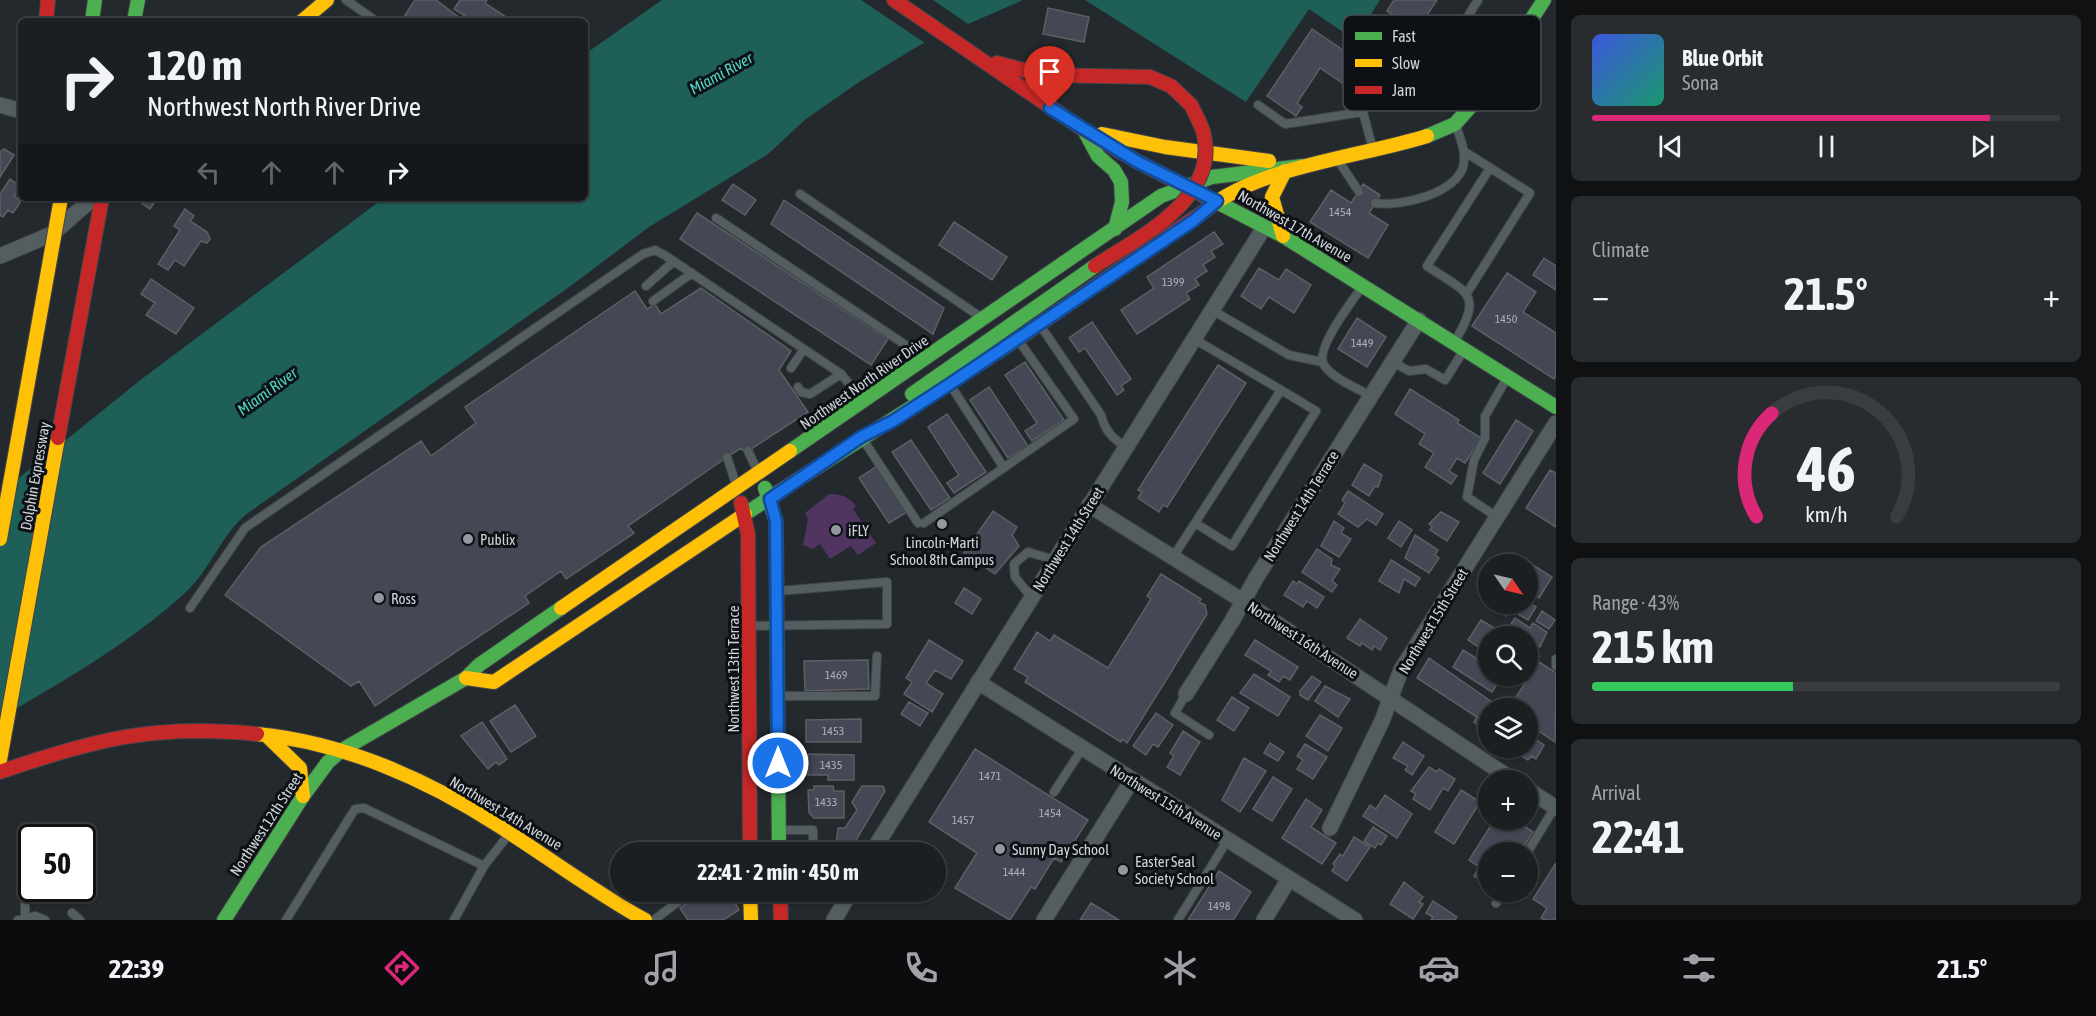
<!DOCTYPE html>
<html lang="en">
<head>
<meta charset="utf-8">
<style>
  body { margin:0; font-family:"Asap Condensed",sans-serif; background:#282c2f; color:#f1f3f6; height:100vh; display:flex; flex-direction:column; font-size:22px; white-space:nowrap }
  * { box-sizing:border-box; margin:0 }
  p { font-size:20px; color:#a0a2a5 }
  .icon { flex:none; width:33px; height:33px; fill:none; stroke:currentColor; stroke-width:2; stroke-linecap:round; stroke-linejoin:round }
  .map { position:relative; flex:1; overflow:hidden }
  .panel { display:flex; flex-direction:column; gap:15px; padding:15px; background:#0f1113; width:540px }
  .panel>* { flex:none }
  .hud { position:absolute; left:18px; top:18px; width:570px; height:183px; border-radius:9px; box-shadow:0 2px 4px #0004,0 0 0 2px #393d40; background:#1b1f22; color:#f1f3f6; overflow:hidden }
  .needle { width:39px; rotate:124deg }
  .fabs { position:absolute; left:1478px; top:554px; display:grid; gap:12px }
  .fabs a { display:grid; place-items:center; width:60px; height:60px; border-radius:50%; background:#1b1f22; box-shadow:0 2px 4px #0004,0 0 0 2px #393d40; font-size:30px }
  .speed { position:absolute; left:18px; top:824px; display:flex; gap:12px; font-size:30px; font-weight:700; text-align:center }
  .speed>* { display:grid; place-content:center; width:78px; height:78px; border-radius:50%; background:#1b1f22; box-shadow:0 2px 4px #0004,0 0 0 2px #393d40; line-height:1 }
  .speed .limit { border:3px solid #111; border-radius:9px; background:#fff; color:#111 }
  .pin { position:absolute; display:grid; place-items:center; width:51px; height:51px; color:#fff; margin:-62px -26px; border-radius:50% 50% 50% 0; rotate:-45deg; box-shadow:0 0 6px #0007 }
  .pin .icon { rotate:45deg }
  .me { position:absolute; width:66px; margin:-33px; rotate:0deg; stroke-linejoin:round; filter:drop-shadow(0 0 4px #0008) }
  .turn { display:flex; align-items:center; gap:21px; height:126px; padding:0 30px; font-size:27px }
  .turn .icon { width:78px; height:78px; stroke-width:2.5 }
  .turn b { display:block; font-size:42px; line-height:51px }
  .lanes { display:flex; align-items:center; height:57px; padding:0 30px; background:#0003; justify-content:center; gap:30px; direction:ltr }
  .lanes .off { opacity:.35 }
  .big { font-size:45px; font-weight:700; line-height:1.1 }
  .panel .card { flex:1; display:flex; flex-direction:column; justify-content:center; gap:9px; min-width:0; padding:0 21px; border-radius:9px; background:#282c2f }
  .panel .dial { align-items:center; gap:0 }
  .dial svg { height:156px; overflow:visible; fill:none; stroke:#393d40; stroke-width:7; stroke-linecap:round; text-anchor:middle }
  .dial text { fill:#f1f3f6; stroke:none }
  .song { display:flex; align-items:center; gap:18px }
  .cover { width:72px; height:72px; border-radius:9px; background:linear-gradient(135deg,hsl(230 70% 55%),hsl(160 70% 35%)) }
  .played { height:6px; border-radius:3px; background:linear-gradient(90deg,#db2777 85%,#393d40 85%) }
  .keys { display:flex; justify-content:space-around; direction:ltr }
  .heat { display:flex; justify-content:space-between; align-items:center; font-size:33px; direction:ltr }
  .charge { height:9px; border-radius:4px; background:linear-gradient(90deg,#34c759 43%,#393d40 0) }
  .trip { position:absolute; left:610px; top:842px; width:336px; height:60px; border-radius:30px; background:#1b1f22; box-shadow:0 2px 4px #0004,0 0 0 2px #393d40; font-weight:700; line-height:60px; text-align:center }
  .tabs { display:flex; height:96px; justify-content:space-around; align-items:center; background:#0b0c0e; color:#a0a2a5 }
  .tabs .icon { width:42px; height:42px }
  .tabs .active { color:#db2777 }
  .tabs b { font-size:27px; color:#f1f3f6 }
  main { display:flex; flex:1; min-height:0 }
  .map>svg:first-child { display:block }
  .green { fill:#4f355f }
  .water { fill:#1e6058 }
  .pier { fill:#24292d }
  .building { fill:#444754; stroke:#5d5f63; stroke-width:1.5 }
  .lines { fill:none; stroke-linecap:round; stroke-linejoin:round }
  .lane-casing { stroke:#404448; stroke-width:10 }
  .street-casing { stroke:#404448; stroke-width:17 }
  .fast-casing { stroke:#404448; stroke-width:16 }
  .slow-casing { stroke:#404448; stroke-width:16 }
  .jam-casing { stroke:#404448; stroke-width:16 }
  .lane { stroke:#545d60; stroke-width:8 }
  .street { stroke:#545d60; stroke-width:15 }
  .fast { stroke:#4caf50; stroke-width:14 }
  .slow { stroke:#ffc107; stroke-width:14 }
  .jam { stroke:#c62828; stroke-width:14 }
  .fast-bridge-casing { stroke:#404448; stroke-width:16; stroke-linecap:butt }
  .slow-bridge-casing { stroke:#404448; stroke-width:16; stroke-linecap:butt }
  .jam-bridge-casing { stroke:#404448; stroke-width:16; stroke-linecap:butt }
  .fast-bridge { stroke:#4caf50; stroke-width:14 }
  .slow-bridge { stroke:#ffc107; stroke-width:14 }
  .jam-bridge { stroke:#c62828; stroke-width:14 }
  .route-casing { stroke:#114b97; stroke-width:15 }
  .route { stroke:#1a73e8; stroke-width:10 }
  .poi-dot { fill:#92989d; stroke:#0d1115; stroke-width:2 }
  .labels { text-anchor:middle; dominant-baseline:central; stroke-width:6; stroke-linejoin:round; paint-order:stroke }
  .number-label { font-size:12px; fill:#acb1b8 }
  .street-label { font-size:15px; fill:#ced4d9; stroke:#0d1115 }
  .poi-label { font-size:15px; fill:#ced4d9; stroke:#0d1115; text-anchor:start }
  .water-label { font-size:16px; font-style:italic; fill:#51d7c5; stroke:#0d1115 }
  .key { fill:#0d1115; stroke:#474c50; stroke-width:1.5 }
  .key-label { font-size:16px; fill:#ced4d9 }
</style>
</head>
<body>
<main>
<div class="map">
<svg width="1556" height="920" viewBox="0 0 1556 920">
  <rect width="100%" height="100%" fill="#24292d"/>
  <path class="green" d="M829,494C841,494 848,496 856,506L853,509L876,543L858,555L851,546L830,559L820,544L813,549L803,545L808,519L805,513Z"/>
  <path class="water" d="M662,0H1023L920,45L859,82L806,119L768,154L649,227L572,285L248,513C221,534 211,569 186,592C133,641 62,682 0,718V493L143,378L384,198H585V54Z
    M1085,0H1380L1356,37L1352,38L1309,9L1246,102Z"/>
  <path class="pier" d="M861,0H933L971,26L928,45Z"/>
  <path class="building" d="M415,0H436L464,21H415L405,15Z
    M460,0H487L485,3L512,21H473L454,9Z
    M1394,0H1437L1417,30L1387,11Z
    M1048,8L1089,17L1084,42L1043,34Z
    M1381,20L1409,39L1402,49L1397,46L1363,97L1320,68L1297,103L1302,107L1296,116L1267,96L1312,29L1355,58Z
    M4,149L14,155L0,177V152Z
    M10,179L20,186L14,196L21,201L13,213L8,210L3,217L0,215V194Z
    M733,184L756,200L745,215L722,200Z
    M1363,184L1380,195L1369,213L1388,225L1368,258L1310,222L1331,190L1351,203Z
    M138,198H157L150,209L137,200Z
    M784,200L944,308L933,334L771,224Z
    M185,209L194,216L190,221L207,232L210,239L207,243L201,241L184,266L175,260L168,270L158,264L180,230L174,226Z
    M697,213L888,339L871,365L680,239Z
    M954,222L1007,257L992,280L939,245Z
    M1214,232L1223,244L1211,251L1215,257L1203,265L1207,271L1195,279L1199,285L1186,293L1190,299L1137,334L1121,310L1154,288L1147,277Z
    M1544,258L1556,266V290L1533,275Z
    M1259,268L1279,280L1286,269L1311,285L1294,313L1269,297L1261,309L1241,296Z
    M1507,273L1536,292L1523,312L1556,333V375L1554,379L1472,326Z
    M151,279L194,308L176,334L146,315L155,303L141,294Z
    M701,288L791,351L779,370L808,412L745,453L741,448L727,457L628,526L634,533L566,579L561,571L525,596L529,603L375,706L359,681L351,686L225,595L261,547L421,441L431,456L476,423L465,407L635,291L647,309L655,304L661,314Z
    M1357,318L1386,337L1367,367L1338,349Z
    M1092,322L1131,379L1121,386L1124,390L1117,395L1085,348L1079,352L1069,338Z
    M1025,362L1064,420L1032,441L1025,431L1037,423L1005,375Z
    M1218,365L1246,383L1167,507L1163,505L1159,512L1138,498L1142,492L1138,490Z
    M989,387L1028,446L1008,458L970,400Z
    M1410,389L1459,420L1457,423L1481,438L1465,463L1457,458L1449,471L1457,476L1451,484L1425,467L1434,453L1419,444L1425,434L1395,414Z
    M947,414L986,472L954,493L947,483L959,475L928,427Z
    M1516,420L1533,431L1500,484L1483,473Z
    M911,440L950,498L931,510L892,452Z
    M1364,464L1382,475L1378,487L1375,486L1369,496L1352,485Z
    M877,466L907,512L889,523L859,478Z
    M1550,470L1556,473V527L1526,508Z
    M1348,491L1383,514L1376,525L1367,519L1358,527L1338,514L1345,503L1342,500Z
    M993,511L1017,527L1012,535L1019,546L995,574L964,553Z
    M1441,512L1459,522L1447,541L1430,530L1432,526L1429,524Z
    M1334,521L1344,528L1341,533L1351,539L1339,557L1321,546Z
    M1399,521L1412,530L1401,547L1388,538Z
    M1415,535L1438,550L1435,555L1439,558L1429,573L1405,558Z
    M1317,549L1332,559L1331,565L1340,569L1332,581L1337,585L1332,592L1302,572Z
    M1514,553L1552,577L1539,598L1531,593L1527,595V564H1507Z
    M1391,560L1420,578L1415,586L1404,579L1399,593L1379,581Z
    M1161,574L1201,599L1199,602L1205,605L1207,614L1127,743L1122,739L1121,742L1025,682L1028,677L1014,669L1037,632L1050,641L1054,635L1108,668L1151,599L1147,596Z
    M1293,581L1297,584L1299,581L1324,597L1317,608L1307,601L1303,607L1284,595Z
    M964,588L981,599L972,614L955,603Z
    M1527,601L1536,607L1528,620L1510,609L1506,616L1491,606L1493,603Z
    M1542,611L1555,620L1549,629L1536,621Z
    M1515,618L1530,628L1533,623L1547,632L1540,647L1509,627Z
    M1360,619L1387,638L1380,650L1374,646L1372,650L1362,643L1360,646L1347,638Z
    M1481,620L1507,636H1488V653L1468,640Z
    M929,640L963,661L951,679L935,670L926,683L943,694L932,712L904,694L912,682L906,678Z
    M1255,640L1298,667L1290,680L1283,676L1279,682L1268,675L1271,671L1245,655Z
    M1463,650L1488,666V675H1503L1492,692L1453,667Z
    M1429,658L1499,707L1488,708V735L1485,733L1487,731L1474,722L1477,717L1417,678Z
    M868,660L869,689L805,691L804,661Z
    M1539,662L1556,673L1555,742L1527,723V708H1509Z
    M1254,674L1290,697L1278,716L1240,693Z
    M1312,676L1321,682L1308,700L1300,695V691Z
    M1325,686L1350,699L1338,717L1315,701Z
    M1232,697L1249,708L1234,731L1217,720Z
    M909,702L928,713L920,726L901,714Z
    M515,705L536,736L511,752L490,721Z
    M1156,713L1173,725L1158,747L1153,744L1146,755L1133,746Z
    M1320,715L1342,728L1328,751L1306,736Z
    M861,719V742H806V720Z
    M482,722L507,759L499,765L496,762L488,769L461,736Z
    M1183,731L1200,742L1180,775L1167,767L1174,756L1170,753Z
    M1527,734L1544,745L1536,759L1531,756L1528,760L1507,747H1527Z
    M1403,742L1424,756L1412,775L1405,770L1408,766L1393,758Z
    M1270,743L1284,752L1278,761L1264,753Z
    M1305,744L1327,757L1313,779L1297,769L1303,760L1297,756Z
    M975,749L1088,820L1061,862L1054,858L1035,889L1031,887L1010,920L955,888L977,853L929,822Z
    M808,754L854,755V780H828V775H808Z
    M1244,758L1266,771L1240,812L1222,800Z
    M1429,767L1437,772L1439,769L1455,779L1448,791L1443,788L1430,810L1413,799L1416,794L1411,791Z
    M1273,777L1292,789L1272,821L1253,809Z
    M814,786H833L834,791H844V818H814L809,813L808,790H814Z
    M862,786H883L885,791L852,847L836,845L838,828H845L857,810L852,802Z
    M1461,790L1480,802L1454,844L1435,832Z
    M1385,795L1412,814L1397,838L1363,816L1370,805L1376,809Z
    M1306,799L1322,810L1311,827L1336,843L1322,864L1282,838Z
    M1495,819H1513L1533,832L1520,852H1488V885L1474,876L1479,867L1469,860Z
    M1373,827L1387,836L1381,845L1378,843L1375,848L1364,841Z
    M1354,837L1370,847L1347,881L1332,871L1335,866L1333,864L1340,854L1343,856Z
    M1556,863V920H1545L1541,918L1547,908L1533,899Z
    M1219,871L1251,892L1233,920H1188Z
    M1404,882L1423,897L1419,902L1423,904L1413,919L1390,904Z
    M706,891H736L742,900L736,904L739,910L723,920H688L680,908Z
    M1433,901L1457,917L1455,920H1431L1433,917L1426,913Z
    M1091,903L1119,920H1080Z"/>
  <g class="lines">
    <g class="lane-casing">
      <path id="lane" d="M346,0L376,21
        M1392,93C1441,69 1450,44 1478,0
        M1258,105L1285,124L1363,112L1373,150
        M1465,152L1530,193L1467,293
        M1338,160L1359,192
        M800,194L982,318
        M1375,203C1401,207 1454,194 1463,167C1467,152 1460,139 1456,125
        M716,218L922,356
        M646,286L674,261
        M1362,287C1352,301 1314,350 1324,365C1333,379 1357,388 1371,396
        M653,301L692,273
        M1212,310L1289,355L1322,362
        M1040,325L1101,415C1105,431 1113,439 1126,447
        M1455,341C1484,293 1467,293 1427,266L1490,168
        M1393,362L1409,371L1426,369L1445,380L1464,350
        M791,368L804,349
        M951,386L1004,468
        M798,387L801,392L810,394L841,374
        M862,438L918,523
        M748,451L758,472
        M727,457L736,484
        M1497,517L1467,497L1474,460L1485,438V416L1507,378
        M924,523L1074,419L1019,341
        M1195,523L1232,546L1316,411L1281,390
        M1173,557L1281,390L1194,339
        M1031,597L1015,577L1014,564L1028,552L1055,560
        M190,608L245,528L643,254L655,250L666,256L841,374L861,398
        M749,626L887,624V582L778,591
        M1556,659V666
        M1186,694L1175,713L1209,735
        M779,696H875L877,656
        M1054,792L1082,749
        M780,830H813V852
        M1527,853L1555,807
        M25,897V917
        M1496,903L1503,891
        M72,913L80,920
        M18,920L35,916L45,920
        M286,920L355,809L364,808L484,866
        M454,920L484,866L509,834
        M654,920L692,891
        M1178,920L1227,841"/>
    </g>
    <g class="street-casing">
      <path id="street" d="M0,105L21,111
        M0,256L52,234L93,198
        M1089,505L1243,601L1513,780
        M978,682L1355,920
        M1186,694L1232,621L1256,578L1419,320
        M1527,789L1556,808
        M1330,828L1382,721L1401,670L1556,423
        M872,852L1265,226
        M834,920L851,891
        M1044,920L1132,780
        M1264,920L1289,879"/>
    </g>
    <g class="fast-casing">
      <path id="fast" d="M134,21L138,0
        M1084,130L1098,156L1114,170L1121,182L1122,202L1115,229
        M1427,136L1455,124L1486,89L1544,0
        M1203,195L1283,236L1556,407
        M912,394L1095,266
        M790,451L1161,196L1212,177L1302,166
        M765,488L776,521L779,852
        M745,514C839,452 935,394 1028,332
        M224,920L303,796L328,762L342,750L466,678L479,665L561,608"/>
    </g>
    <g class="slow-casing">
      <path id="slow" d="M302,21L327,0
        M1102,134L1165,147L1269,161
        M1206,210C1259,166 1361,157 1427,136
        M1283,236L1272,197L1285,171
        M561,608L790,451
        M466,678L494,682L745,514
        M257,734C342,742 427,779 499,826C548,857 594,892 645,920
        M267,736L300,768L303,796
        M0,760L58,438
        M750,891L751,920
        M806,891L818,894L835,891"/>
    </g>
    <g class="jam-casing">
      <path id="jam" d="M894,0L1084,130L1138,162L1203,195
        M46,21L48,0
        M997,63L1042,75L1150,77L1171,86L1191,105
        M1028,332L1206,210
        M58,438L102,198
        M741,503L748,534L750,852
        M0,772C95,739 155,724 257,734
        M780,891L781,920"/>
    </g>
    <use href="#lane" class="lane"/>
    <use href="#street" class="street"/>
    <use href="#fast" class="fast"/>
    <use href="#slow" class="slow"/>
    <use href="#jam" class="jam"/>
    <g class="fast-bridge-casing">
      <path id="fast-bridge" d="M92,21L95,0"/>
    </g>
    <g class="slow-bridge-casing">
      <path id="slow-bridge" d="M0,539L61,198"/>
    </g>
    <g class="jam-bridge-casing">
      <path id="jam-bridge" d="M1095,266C1139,237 1218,200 1204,135C1202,125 1195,114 1191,105"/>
    </g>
    <use href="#fast-bridge" class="fast-bridge"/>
    <use href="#slow-bridge" class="slow-bridge"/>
    <use href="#jam-bridge" class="jam-bridge"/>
  </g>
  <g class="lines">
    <g class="route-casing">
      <path id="route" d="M778,763L776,521L770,499L861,437L893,421L950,384L1193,221L1217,201L1138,162L1050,108"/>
    </g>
    <use href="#route" class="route"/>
  </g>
  <g class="poi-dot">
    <circle cx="942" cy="524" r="6"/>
    <circle cx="836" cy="530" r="6"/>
    <circle cx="468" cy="539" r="6"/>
    <circle cx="379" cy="598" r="6"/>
    <circle cx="1000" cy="849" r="6"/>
    <circle cx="1123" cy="870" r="6"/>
  </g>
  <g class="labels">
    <g class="number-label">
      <text x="1340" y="212">1454</text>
      <text x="1173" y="282">1399</text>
      <text x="1506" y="319">1450</text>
      <text x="1362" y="343">1449</text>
      <text x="836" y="675">1469</text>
      <text x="833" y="731">1453</text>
      <text x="831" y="765">1435</text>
      <text x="990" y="776">1471</text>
      <text x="826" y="802">1433</text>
      <text x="1050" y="813">1454</text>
      <text x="963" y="820">1457</text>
      <text x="1014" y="872">1444</text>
      <text x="1219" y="906">1498</text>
    </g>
    <g class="street-label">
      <text transform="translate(1295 226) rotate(30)">Northwest 17th Avenue</text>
      <text transform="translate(864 382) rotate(-35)">Northwest North River Drive</text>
      <text transform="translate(35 476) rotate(-80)">Dolphin Expressway</text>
      <text transform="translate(1301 506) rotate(-58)">Northwest 14th Terrace</text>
      <text transform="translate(1068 539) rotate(-58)">Northwest 14th Street</text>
      <text transform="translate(1433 621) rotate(-59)">Northwest 15th Street</text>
      <text transform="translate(1303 640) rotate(33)">Northwest 16th Avenue</text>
      <text transform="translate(733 669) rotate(-90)">Northwest 13th Terrace</text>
      <text transform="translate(1166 802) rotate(32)">Northwest 15th Avenue</text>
      <text transform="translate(506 813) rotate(31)">Northwest 14th Avenue</text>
      <text transform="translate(266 824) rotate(-57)">Northwest 12th Street</text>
    </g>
    <g class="poi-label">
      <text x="848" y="530">iFLY</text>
      <text x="480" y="539">Publix</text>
      <text x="942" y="542" text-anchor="middle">Lincoln-Marti<tspan x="942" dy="17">School 8th Campus</tspan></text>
      <text x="391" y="598">Ross</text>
      <text x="1012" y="849">Sunny Day School</text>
      <text x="1135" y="861">Easter Seal<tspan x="1135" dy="17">Society School</tspan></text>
    </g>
    <g class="water-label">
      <text transform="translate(721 73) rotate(-29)">Miami River</text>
      <text transform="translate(267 391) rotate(-36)">Miami River</text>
    </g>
  </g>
  <rect x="1343" y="15" width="198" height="96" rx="9" class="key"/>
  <rect x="1355" y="32" width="27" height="8" fill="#4caf50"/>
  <rect x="1355" y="59" width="27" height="8" fill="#ffc107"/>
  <rect x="1355" y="86" width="27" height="8" fill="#c62828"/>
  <g class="key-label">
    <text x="1392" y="42">Fast</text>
    <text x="1392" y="69">Slow</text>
    <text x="1392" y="96">Jam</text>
  </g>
</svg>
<div class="fabs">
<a><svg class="needle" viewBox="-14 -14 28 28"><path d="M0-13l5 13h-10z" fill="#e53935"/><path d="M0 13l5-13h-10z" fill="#a0a2a5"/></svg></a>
<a><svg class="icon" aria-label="search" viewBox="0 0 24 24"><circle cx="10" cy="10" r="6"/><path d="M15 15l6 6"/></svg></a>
<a><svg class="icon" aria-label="layers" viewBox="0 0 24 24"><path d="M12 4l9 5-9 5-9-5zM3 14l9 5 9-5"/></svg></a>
<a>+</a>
<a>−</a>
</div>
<div class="speed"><div class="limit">50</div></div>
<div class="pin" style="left:1050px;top:108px;background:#d93025"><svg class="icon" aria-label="arrive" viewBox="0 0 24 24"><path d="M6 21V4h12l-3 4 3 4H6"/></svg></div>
<svg class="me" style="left:778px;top:763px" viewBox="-20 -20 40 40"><circle r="17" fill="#1a73e8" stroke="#fff" stroke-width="3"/><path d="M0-11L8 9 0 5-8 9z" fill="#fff"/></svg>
<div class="trip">22:41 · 2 min · 450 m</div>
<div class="hud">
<div class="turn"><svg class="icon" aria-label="right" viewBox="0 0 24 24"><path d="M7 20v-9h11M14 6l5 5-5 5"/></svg><div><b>120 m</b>Northwest North River Drive</div></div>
<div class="lanes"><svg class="icon off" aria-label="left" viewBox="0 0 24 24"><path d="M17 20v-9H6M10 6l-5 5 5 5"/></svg><svg class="icon off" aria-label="ahead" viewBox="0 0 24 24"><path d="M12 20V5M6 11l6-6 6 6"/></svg><svg class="icon off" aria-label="ahead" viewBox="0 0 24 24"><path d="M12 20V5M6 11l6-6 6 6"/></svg><svg class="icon" aria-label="right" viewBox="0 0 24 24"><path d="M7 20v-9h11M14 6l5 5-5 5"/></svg></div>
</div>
</div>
<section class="panel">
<div class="card">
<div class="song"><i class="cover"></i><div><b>Blue Orbit</b><p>Sona</p></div></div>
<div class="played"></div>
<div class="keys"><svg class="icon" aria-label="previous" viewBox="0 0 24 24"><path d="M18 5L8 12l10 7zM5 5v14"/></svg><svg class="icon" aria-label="pause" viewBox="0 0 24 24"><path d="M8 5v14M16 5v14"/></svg><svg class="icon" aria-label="next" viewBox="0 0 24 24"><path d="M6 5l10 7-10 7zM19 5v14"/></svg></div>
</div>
<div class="card"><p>Climate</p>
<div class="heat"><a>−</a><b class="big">21.5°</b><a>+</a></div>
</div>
<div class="card dial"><svg viewBox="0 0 100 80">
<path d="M14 69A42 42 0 1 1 86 69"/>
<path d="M14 69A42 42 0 0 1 22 16" stroke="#db2777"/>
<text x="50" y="56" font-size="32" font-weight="700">46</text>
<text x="50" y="72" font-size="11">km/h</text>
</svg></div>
<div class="card"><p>Range · 43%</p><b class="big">215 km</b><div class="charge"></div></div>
<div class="card"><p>Arrival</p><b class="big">22:41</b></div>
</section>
</main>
<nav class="tabs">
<b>22:39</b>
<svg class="icon active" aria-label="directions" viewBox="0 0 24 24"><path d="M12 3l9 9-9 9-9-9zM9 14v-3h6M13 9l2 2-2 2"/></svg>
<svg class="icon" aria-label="music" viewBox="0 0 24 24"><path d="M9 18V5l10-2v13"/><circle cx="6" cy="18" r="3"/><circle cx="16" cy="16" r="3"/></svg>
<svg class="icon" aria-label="phone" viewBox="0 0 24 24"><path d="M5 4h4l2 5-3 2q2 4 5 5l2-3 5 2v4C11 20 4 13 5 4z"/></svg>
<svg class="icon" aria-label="climate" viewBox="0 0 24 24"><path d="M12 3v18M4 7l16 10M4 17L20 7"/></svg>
<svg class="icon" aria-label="car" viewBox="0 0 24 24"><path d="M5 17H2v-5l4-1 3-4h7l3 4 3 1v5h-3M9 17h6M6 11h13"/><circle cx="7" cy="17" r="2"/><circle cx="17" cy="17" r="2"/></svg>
<svg class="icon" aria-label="filters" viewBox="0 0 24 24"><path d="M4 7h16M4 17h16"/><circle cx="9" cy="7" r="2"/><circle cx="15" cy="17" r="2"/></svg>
<b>21.5°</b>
</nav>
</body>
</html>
